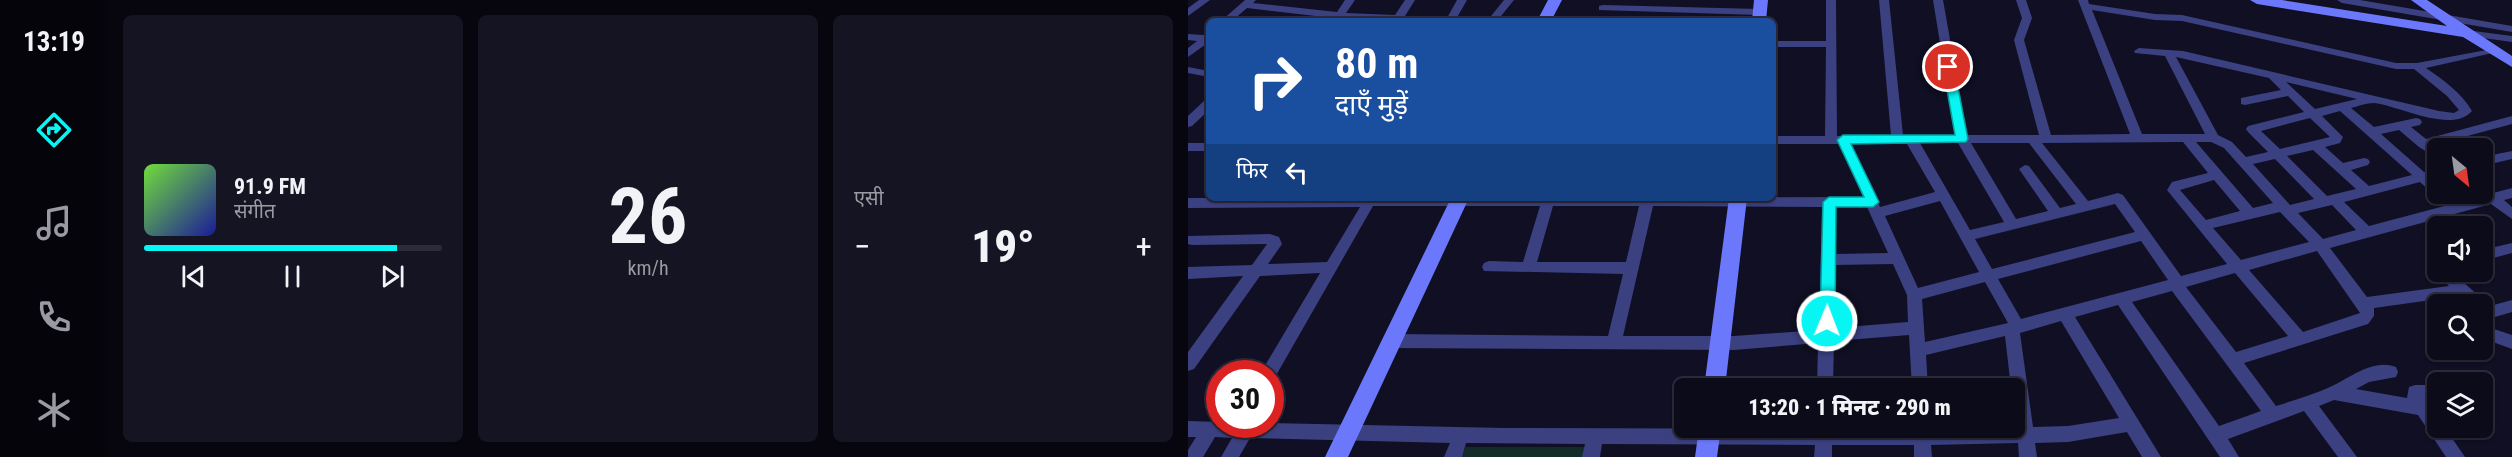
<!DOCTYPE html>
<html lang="hi">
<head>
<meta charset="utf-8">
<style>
  body { margin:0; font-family:"Roboto Condensed","Noto Sans Devanagari",sans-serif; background:#151423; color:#f1f3f6; height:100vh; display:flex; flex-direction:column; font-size:22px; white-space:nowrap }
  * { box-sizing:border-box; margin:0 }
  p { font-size:20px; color:#9a9ba2 }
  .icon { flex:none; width:33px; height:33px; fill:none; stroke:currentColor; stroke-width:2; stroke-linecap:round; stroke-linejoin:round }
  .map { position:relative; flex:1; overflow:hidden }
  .panel { display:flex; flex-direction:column; gap:15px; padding:15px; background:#07060e; width:1080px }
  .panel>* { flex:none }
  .top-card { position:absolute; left:18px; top:18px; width:570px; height:183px; border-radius:9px; box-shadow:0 2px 4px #0004,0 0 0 2px #2c2b39; background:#1a4fa0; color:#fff; overflow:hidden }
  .needle { width:39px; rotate:151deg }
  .tools { position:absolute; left:1239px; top:138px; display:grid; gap:12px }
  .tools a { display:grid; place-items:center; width:66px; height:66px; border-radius:9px; background:#0c0b1a; box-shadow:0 2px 4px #0004,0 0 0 2px #2c2b39; font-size:30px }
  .speed { position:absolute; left:18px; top:360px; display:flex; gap:12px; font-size:30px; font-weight:700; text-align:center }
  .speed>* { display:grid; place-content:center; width:78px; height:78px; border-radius:50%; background:#0c0b1a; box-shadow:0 2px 4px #0004,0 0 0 2px #2c2b39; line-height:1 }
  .speed .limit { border:9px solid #d22; background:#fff; color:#111 }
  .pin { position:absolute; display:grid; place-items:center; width:51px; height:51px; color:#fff; margin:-26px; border:3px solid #fff; border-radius:50%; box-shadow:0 2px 6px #0007 }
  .me { position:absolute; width:66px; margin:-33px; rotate:1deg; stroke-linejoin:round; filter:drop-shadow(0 0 4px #0008) }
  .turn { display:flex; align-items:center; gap:21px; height:126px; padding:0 30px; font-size:27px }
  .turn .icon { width:78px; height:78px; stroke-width:2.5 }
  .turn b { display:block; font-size:42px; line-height:51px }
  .then { display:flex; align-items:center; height:57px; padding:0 30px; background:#0003; gap:12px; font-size:22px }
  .big { font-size:45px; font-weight:800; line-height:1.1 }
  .panel .card { flex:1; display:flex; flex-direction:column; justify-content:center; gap:9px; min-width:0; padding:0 21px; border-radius:9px; background:#151423 }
  .panel .dial { align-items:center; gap:0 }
  .dial b { font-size:78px; line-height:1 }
  .song { display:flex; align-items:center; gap:18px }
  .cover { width:72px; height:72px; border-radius:9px; background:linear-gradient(135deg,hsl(100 70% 55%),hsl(240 70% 35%)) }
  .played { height:6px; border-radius:3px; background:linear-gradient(90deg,#07f5f3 85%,#2c2b39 85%) }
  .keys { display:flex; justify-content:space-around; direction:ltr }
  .heat { display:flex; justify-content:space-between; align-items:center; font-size:33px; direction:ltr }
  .panel .tiles { flex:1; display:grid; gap:15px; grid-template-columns:repeat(3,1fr) }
  .trip { position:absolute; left:486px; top:378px; width:351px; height:60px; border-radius:9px; background:#0c0b1a; box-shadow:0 2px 4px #0004,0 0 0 2px #2c2b39; font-weight:800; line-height:60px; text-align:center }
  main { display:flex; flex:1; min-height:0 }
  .dock { display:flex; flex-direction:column; width:108px; justify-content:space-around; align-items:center; background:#05040a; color:#9a9ba2 }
  .dock .icon { width:42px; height:42px }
  .dock .selected { color:#07f5f3 }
  .dock b { font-size:27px; color:#f1f3f6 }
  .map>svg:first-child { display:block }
  .green { fill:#122d29 }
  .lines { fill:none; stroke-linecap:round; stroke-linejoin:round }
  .street { fill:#3b4081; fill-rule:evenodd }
  .secondary { fill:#6c78fb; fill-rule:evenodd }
  .route { fill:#07f5f3; stroke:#059f9e; stroke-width:1.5 }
</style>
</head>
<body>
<main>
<nav class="dock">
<b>13:19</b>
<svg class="icon selected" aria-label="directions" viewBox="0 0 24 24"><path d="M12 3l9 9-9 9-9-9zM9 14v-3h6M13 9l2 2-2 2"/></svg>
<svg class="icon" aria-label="music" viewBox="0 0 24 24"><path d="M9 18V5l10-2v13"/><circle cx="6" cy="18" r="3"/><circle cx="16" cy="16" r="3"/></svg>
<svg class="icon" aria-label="phone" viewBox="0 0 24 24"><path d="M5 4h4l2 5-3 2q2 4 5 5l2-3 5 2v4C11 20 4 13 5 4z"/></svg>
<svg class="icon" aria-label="climate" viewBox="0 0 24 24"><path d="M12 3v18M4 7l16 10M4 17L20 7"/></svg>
</nav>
<section class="panel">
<div class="tiles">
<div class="card">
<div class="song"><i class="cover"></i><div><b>91.9 FM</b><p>संगीत</p></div></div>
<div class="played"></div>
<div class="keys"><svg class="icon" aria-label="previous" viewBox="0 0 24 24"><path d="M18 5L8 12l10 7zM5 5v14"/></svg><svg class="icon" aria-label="pause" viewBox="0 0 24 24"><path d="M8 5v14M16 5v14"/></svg><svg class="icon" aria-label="next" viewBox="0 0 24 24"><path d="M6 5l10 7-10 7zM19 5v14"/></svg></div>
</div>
<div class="card dial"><b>26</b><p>km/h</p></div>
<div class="card"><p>एसी</p>
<div class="heat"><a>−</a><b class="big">19°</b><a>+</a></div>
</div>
</div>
</section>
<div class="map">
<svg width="1324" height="457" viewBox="0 0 1324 457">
  <rect width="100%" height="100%" fill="#100f23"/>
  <path class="green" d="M277,447H398L395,457H274Z"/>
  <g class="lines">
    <path class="street" d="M11,0H22L0,16V8Z
      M57,0H68L65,3L149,12L157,0H167L158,13L207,15L217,0H227L217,16L259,18L269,0H279L267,21L155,19L153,21H143L145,18L59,8L44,21H33Z
      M316,0H326L309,21H299Z
      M638,0H648L649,136L703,135L691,0H701L715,135H767L745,0H755L779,135H851L826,40L834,18L828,0H838L844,18L836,40L863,135L942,134L890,0H900L901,4L967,14L994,15L1208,63H1229L1309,48V52L1238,68C1255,80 1273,92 1284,111C1264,134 1212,106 1186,103C1179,103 1170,106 1163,108L1186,127L1228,118L1232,119L1234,122L1232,125L1223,127L1238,139L1324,116V124L1246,145L1250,148V159L1231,147L1211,130L1193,134L1236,172L1250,169V178L1245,179L1250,183V194H1255H1245L1232,182L1156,202L1181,226L1324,188V198L1316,200L1324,207V219L1303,204L1142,248L1179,297L1261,286L1248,272L1250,269V272H1264L1302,306L1324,300V312L1300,319L1294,317V304H1281L1272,296L1186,308V316L1180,324L1056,363L1088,406C1106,400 1125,395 1142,387C1162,378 1185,358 1208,367L1210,372L1208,377L1181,382L1168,389L1219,398L1221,387L1227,385H1250V399H1238L1250,416V428H1257L1277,457H1258L1230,415L1146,400L1131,406L1169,457H1150L1116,411L1040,439L1051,457H1032L930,305L887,317L973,457H954L939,432L880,442L847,443L849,457H831L830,443L743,445L744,457H726V445H644V457H626L627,445L414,444L412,457H394L397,444L278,443L274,457H256L262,443L62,438L51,457H33L44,438L27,437L15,457H0V450L8,437H0V421L32,422V424L82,423L316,428L726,429L828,427L826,388H823L817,336L738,355L740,388H724L721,335L646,341L645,388H629L630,343L546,350L203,348L198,346L195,341L198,336L203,334L420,336L435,274L296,271L294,267L296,263L301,261L335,262L352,206H185L86,379L82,380V374H72L132,273L72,276L6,369L0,371V352L55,276L0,279V267L64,265L79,244L4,245L0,244V236L82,234L91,237L94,244L80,264L139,262L172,207L0,208V198L675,197L651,144H585V136H637L638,47H585V41H638ZM904,10L967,20L994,21L1208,69H1226L1259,96L1271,110L1266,113L1251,111L995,51L951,48L946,51L947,53L977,56L1017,134H954ZM988,57L1081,78L1093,90L1053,98V104L1057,105L1100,96L1116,112L1060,126L1058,129L1060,132L1080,152L1058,157L1044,142L1030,135ZM1098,82L1169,99L1127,109ZM1152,111L1224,175L1181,186L1163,170L1180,165L1182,162L1180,159L1176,158L1155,163L1137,147L1152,143L1155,137L1134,116ZM1122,118L1142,137L1092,149L1073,131ZM995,142L1020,173L984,182L979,190L1039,264L993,276L935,195L930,193L900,201L854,143ZM1008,142H1023L1036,148L1085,203L1065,208ZM732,143H770L816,222L782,230ZM783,143H841L888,204L872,208L841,166L837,165L831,169L860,211L828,219ZM663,144H719L747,192L692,207ZM1125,150L1168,189L1139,196L1099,156ZM1087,159L1126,199L1102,205L1065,164ZM1026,180L1052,211L1018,220L992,190ZM752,201L791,272L730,288L697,216ZM927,204L947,232L804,269L787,239ZM1144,205L1168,230L1135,239L1110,213ZM365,206H451L438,262H349ZM465,206L634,207L631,330L546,336H435ZM647,207H679L700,253L647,254ZM1092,212L1121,242L1053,260L1025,228ZM953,241L980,280L833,319L810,279ZM1129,251L1172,313L1115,332L1061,270ZM705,264L719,295L720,322L646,328L647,265ZM1047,273L1100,336L1048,352L998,287ZM797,282L820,323L737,342L734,299ZM984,291L1073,411L1031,426L944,302ZM873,321L931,418L880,426L845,427L832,333Z
      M1149,0H1172L1324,26V32L1154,3Z
      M415,5L571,9L576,12L571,15L411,10V6Z
      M1278,30L1324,36V42L1274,35L1273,33Z
      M21,33V42L0,57V48L9,41L0,40V34L15,35Z
      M0,67L21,71V77L0,73Z
      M21,99V110L4,126L0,127V116L17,100Z
      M0,143H21V151H0Z
      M1324,151V159L1294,166V157Z
      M1324,243V253L1294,261V250Z
      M1294,325L1324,335V349L1294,338Z"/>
    <path class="secondary" d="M360,0H374L363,21H349Z
      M566,0H580L578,21H564Z
      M1062,0H1094L1259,26L1223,0H1239L1324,56V67L1275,37L1069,4Z
      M263,198H281L160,457H137Z
      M541,198H559L537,388H516Z
      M511,428H533L529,457H507Z"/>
  </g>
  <path class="route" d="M760,63L766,67L780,139L778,142L663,144L691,202L685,207H648L647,321L645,326L639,327L634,326L632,321L635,202L641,197H676L649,140L655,135H767L755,67Z"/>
</svg>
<div class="tools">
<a><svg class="needle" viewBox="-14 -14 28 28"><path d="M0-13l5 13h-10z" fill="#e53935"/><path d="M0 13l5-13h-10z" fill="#9a9ba2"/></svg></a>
<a><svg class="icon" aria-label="sound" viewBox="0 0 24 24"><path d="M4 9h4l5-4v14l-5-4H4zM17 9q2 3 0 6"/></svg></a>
<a><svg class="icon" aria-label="search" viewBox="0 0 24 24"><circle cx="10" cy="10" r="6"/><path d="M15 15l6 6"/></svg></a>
<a><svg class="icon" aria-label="layers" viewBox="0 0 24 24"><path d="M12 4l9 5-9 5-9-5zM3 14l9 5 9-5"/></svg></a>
</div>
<div class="speed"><div class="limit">30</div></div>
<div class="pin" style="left:760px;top:67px;background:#d93025"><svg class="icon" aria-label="arrive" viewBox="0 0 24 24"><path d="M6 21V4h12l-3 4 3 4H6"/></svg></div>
<svg class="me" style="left:639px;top:321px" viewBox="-20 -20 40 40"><circle r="17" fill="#07f5f3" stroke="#fff" stroke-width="3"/><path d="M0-11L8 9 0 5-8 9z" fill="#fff"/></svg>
<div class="trip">13:20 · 1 मिनट · 290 m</div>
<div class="top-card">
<div class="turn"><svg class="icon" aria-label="right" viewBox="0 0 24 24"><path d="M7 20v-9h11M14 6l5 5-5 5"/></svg><div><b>80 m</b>दाएँ मुड़ें</div></div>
<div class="then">फिर<svg class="icon" aria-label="left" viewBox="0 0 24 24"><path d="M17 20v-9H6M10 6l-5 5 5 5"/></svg></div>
</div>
</div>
</main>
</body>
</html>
